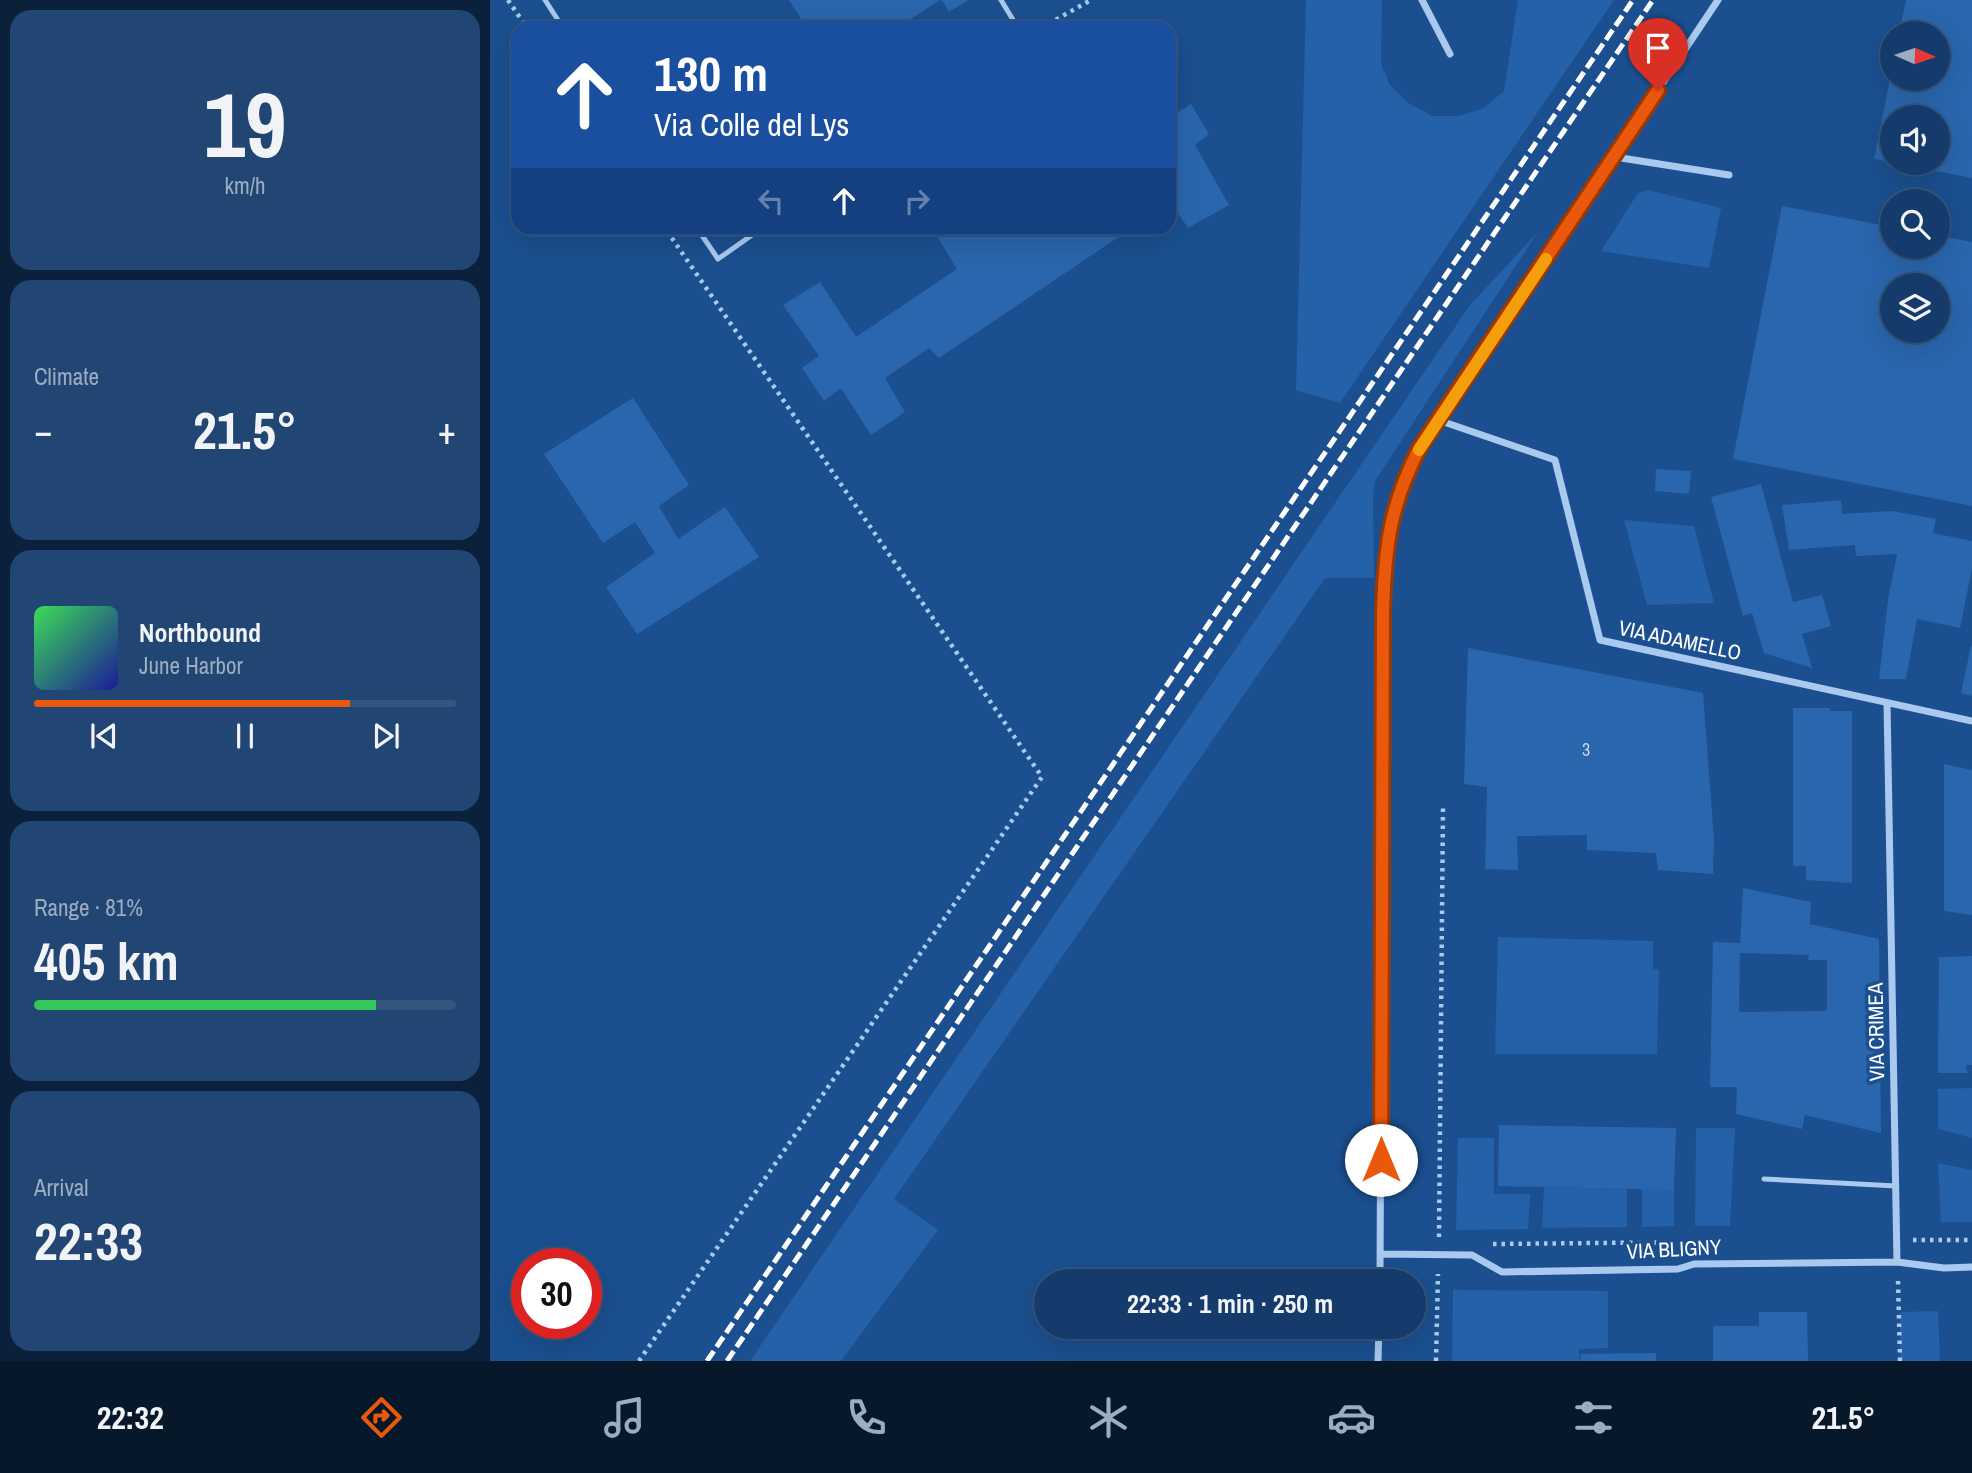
<!DOCTYPE html>
<html lang="en">
<head>
<meta charset="utf-8">
<style>
  body { margin:0; font-family:"Archivo Narrow",sans-serif; background:#214673; color:#f1f3f6; height:100vh; display:flex; flex-direction:column; font-size:26px; white-space:nowrap }
  * { box-sizing:border-box; margin:0 }
  p { font-size:23px; color:#9dadc1 }
  .icon { flex:none; width:38px; height:38px; fill:none; stroke:currentColor; stroke-width:2; stroke-linecap:round; stroke-linejoin:round }
  .map { position:relative; flex:1; overflow:hidden }
  .side { display:flex; flex-direction:column; gap:10px; padding:10px; background:#0b203b; width:490px }
  .side>* { flex:none }
  .guide { position:absolute; left:21px; top:21px; width:665px; height:214px; border-radius:21px; box-shadow:0 7px 28px #0002,0 0 0 2px #33557e; background:#1a4fa0; color:#fff; overflow:hidden }
  .needle { width:46px; rotate:93deg }
  .fabs { position:absolute; left:1390px; top:21px; display:grid; gap:14px }
  .fabs a { display:grid; place-items:center; width:70px; height:70px; border-radius:50%; background:#143b6b; box-shadow:0 7px 28px #0002,0 0 0 2px #33557e; font-size:35px }
  .speed { position:absolute; left:21px; top:1248px; display:flex; gap:14px; font-size:35px; font-weight:700; text-align:center }
  .speed>* { display:grid; place-content:center; width:91px; height:91px; border-radius:50%; background:#143b6b; box-shadow:0 7px 28px #0002,0 0 0 2px #33557e; line-height:1 }
  .speed .limit { border:10px solid #d22; background:#fff; color:#111 }
  .pin { position:absolute; display:grid; place-items:center; width:60px; height:60px; color:#fff; margin:-72px -30px; border-radius:50% 50% 50% 0; rotate:-45deg; box-shadow:0 0 7px #0007 }
  .pin .icon { rotate:45deg }
  .me { position:absolute; width:77px; margin:-38px; rotate:0deg; stroke-linejoin:round; filter:drop-shadow(0 0 5px #0008) }
  .turn { display:flex; align-items:center; gap:24px; height:147px; padding:0 28px; font-size:32px }
  .turn .icon { width:91px; height:91px; stroke-width:2.5 }
  .turn b { display:block; font-size:49px; line-height:60px }
  .lanes { display:flex; align-items:center; height:66px; padding:0 28px; background:#0003; justify-content:center; gap:35px; direction:ltr }
  .lanes .off { opacity:.35 }
  .big { font-size:52px; font-weight:700; line-height:1.1 }
  .side .widget { flex:1; display:flex; flex-direction:column; justify-content:center; gap:10px; min-width:0; padding:0 24px; border-radius:21px; background:#214673 }
  .side .dial { align-items:center; gap:0 }
  .dial b { font-size:91px; line-height:1 }
  .song { display:flex; align-items:center; gap:21px }
  .cover { width:84px; height:84px; border-radius:10px; background:linear-gradient(135deg,hsl(130 70% 55%),hsl(240 70% 35%)) }
  .played { height:7px; border-radius:4px; background:linear-gradient(90deg,#ea580c 75%,#33557e 75%) }
  .keys { display:flex; justify-content:space-around; direction:ltr }
  .heat { display:flex; justify-content:space-between; align-items:center; font-size:38px; direction:ltr }
  .charge { height:10px; border-radius:5px; background:linear-gradient(90deg,#34c759 81%,#33557e 0) }
  .trip { position:absolute; left:544px; top:1269px; width:392px; height:70px; border-radius:35px; background:#143b6b; box-shadow:0 7px 28px #0002,0 0 0 2px #33557e; font-weight:700; line-height:70px; text-align:center }
  .menu { display:flex; height:112px; justify-content:space-around; align-items:center; background:#08182b; color:#9dadc1 }
  .menu .icon { width:49px; height:49px }
  .menu .active { color:#ea580c }
  .menu b { font-size:32px; color:#f1f3f6 }
  main { display:flex; flex:1; min-height:0 }
  .map>svg:first-child { display:block }
  .green { fill:#2461a8 }
  .building { fill:#2a66ad; fill-rule:evenodd }
  .lines { fill:none; stroke-linecap:round; stroke-linejoin:round }
  .path { stroke:#a9c9ee; stroke-width:4.5; stroke-dasharray:3.5 5; stroke-linecap:butt }
  .lane { stroke:#a9c9ee; stroke-width:5 }
  .street { stroke:#a9c9ee; stroke-width:7 }
  .rail { stroke:#fff; stroke-width:5; stroke-dasharray:12 5; stroke-linecap:butt }
  .route-casing { stroke:#983908; stroke-width:18 }
  .route { stroke:#ea580c; stroke-width:12 }
  .slow { stroke:#f59e0b; stroke-width:12 }
  .labels { text-anchor:middle; dominant-baseline:central; stroke-width:7; stroke-linejoin:round; paint-order:stroke }
  .number-label { font-size:18px; fill:#cad9ea }
  .street-label { font-size:21px; fill:#fff; stroke:#1b4f8f }
</style>
</head>
<body>
<main>
<section class="side">
<div class="widget dial"><b>19</b><p>km/h</p></div>
<div class="widget"><p>Climate</p>
<div class="heat"><a>−</a><b class="big">21.5°</b><a>+</a></div>
</div>
<div class="widget">
<div class="song"><i class="cover"></i><div><b>Northbound</b><p>June Harbor</p></div></div>
<div class="played"></div>
<div class="keys"><svg class="icon" aria-label="previous" viewBox="0 0 24 24"><path d="M18 5L8 12l10 7zM5 5v14"/></svg><svg class="icon" aria-label="pause" viewBox="0 0 24 24"><path d="M8 5v14M16 5v14"/></svg><svg class="icon" aria-label="next" viewBox="0 0 24 24"><path d="M6 5l10 7-10 7zM19 5v14"/></svg></div>
</div>
<div class="widget"><p>Range · 81%</p><b class="big">405 km</b><div class="charge"></div></div>
<div class="widget"><p>Arrival</p><b class="big">22:33</b></div>
</section>
<div class="map">
<svg width="1482" height="1361" viewBox="0 0 1482 1361">
  <rect width="100%" height="100%" fill="#1b4f8f"/>
  <path class="green" d="M816,0H892L891,64L900,85L917,102L942,116H969L994,108L1014,91L1028,0H1124L850,403L806,390Z
    M1158,190L1231,208L1219,268L1111,251L1148,193Z
    M1048,232L885,481L883,495L884,578H835L404,1199L448,1230L351,1361H260L980,305Z
    M1134,520L1204,526L1224,603L1157,605Z
    M1008,937L1163,941V969L1169,970L1167,1054H1005Z
    M1482,1088V1138L1448,1129V1089Z
    M1206,1128H1245L1240,1226H1205Z
    M968,1138H1004V1194H1040L1038,1229L966,1230Z
    M1448,1163L1482,1170V1222H1451Z
    M1054,1187L1137,1189V1227L1052,1228Z
    M1152,1189L1184,1190V1226L1152,1227Z
    M963,1290L1118,1291V1348L1089,1349L1090,1361H962Z
    M1448,1311L1450,1361H1410V1312Z"/>
  <path class="building" d="M299,0H450L407,28H317Z
    M452,0H479L459,12Z
    M1416,0H1482V178L1410,164L1447,163V117H1402V162L1384,159L1400,79H1447V33H1409Z
    M701,104L719,134L705,145L739,205L698,228L679,200V110L682,116Z
    M1292,206L1402,227V247H1447V235L1482,242V506L1243,459ZM1402,285H1447V331H1402Z
    M442,228H634L636,232L449,358L439,348L395,378L415,412L381,435L351,388L334,401L312,368L329,356L293,305L330,282L366,337L467,269Z
    M143,398L199,485L169,506L188,539L235,507L269,557L147,634L116,587L165,553L145,522L113,543L54,454Z
    M1166,469L1201,471L1199,494L1165,491Z
    M1271,484L1303,602L1332,595L1341,626L1312,634L1322,668L1274,653L1262,613L1253,616L1221,497Z
    M1351,500L1352,514L1402,511L1446,519L1443,533L1482,541V568L1470,628L1427,619L1416,679H1389L1398,599L1407,554L1366,556L1365,545L1299,550L1292,505Z
    M1481,646H1482V696L1471,693Z
    M978,648L1213,693L1224,839L1223,874L1168,870L1166,853L1097,850V835L1027,836L1028,870L995,869L997,787L974,784Z
    M1303,708H1340V711H1362V883L1316,880V866H1303Z
    M1454,764L1482,770V915L1454,911Z
    M1253,888L1321,902L1320,924L1389,939L1391,1133L1315,1115L1312,1129L1246,1114L1247,1087H1220L1223,942L1250,943ZM1250,953L1319,955L1318,960H1337V1011L1249,1012Z
    M1482,956V1065H1476L1477,1073H1448L1449,957Z
    M1009,1125L1186,1128L1184,1190L1008,1186Z
    M1269,1312H1317L1318,1361H1223V1326H1269Z
    M1166,1353V1361H1091V1354Z"/>
  <g class="lines">
    <path class="path" d="M18,0L37,28
      M551,28L601,0
      M949,1237L953,808
      M1423,1240H1482
      M1003,1244L1208,1242
      M1408,1281L1410,1361
      M149,1361L552,777L175,228
      M946,1361L948,1274"/>
    <path class="lane" d="M55,0L73,28
      M511,0L528,28
      M207,228L228,259L272,228
      M1274,1179L1406,1186"/>
    <path class="street" d="M932,0L960,54
      M1125,157L1239,175
      M948,420L1065,460L1110,640L1482,721
      M1397,703L1407,1262
      M891,1254L982,1255L1012,1272L1188,1269L1204,1264L1407,1262L1454,1268L1482,1267
      M890,1281L893,610C894,546 900,505 930,447L1228,0
      M888,1361L889,1326"/>
    <path class="rail" d="M217,1361L1143,0
      M237,1361L1163,0"/>
  </g>
  <g class="lines">
    <g class="route-casing">
      <path id="route" d="M891,1160L893,610C895,546 900,505 930,447L1168,90"/>
    </g>
    <use href="#route" class="route"/>
    <path class="slow" d="M929,450L1056,259"/>
  </g>
  <g class="labels">
    <g class="number-label">
      <text x="1096" y="749">3</text>
    </g>
    <g class="street-label">
      <text transform="translate(1190 640) rotate(12)">VIA ADAMELLO</text>
      <text transform="translate(1386 1032) rotate(-91)">VIA CRIMEA</text>
      <text transform="translate(1184 1249) rotate(-3)">VIA BLIGNY</text>
    </g>
  </g>
</svg>
<div class="fabs">
<a><svg class="needle" viewBox="-14 -14 28 28"><path d="M0-13l5 13h-10z" fill="#e53935"/><path d="M0 13l5-13h-10z" fill="#9dadc1"/></svg></a>
<a><svg class="icon" aria-label="sound" viewBox="0 0 24 24"><path d="M4 9h4l5-4v14l-5-4H4zM17 9q2 3 0 6"/></svg></a>
<a><svg class="icon" aria-label="search" viewBox="0 0 24 24"><circle cx="10" cy="10" r="6"/><path d="M15 15l6 6"/></svg></a>
<a><svg class="icon" aria-label="layers" viewBox="0 0 24 24"><path d="M12 4l9 5-9 5-9-5zM3 14l9 5 9-5"/></svg></a>
</div>
<div class="speed"><div class="limit">30</div></div>
<div class="pin" style="left:1168px;top:90px;background:#d93025"><svg class="icon" aria-label="arrive" viewBox="0 0 24 24"><path d="M6 21V4h12l-3 4 3 4H6"/></svg></div>
<svg class="me" style="left:891px;top:1160px" viewBox="-20 -20 40 40"><circle r="19" fill="#fff"/><path d="M0-13L10 11 0 6-10 11z" fill="#ea580c"/></svg>
<div class="trip">22:33 · 1 min · 250 m</div>
<div class="guide">
<div class="turn"><svg class="icon" aria-label="ahead" viewBox="0 0 24 24"><path d="M12 20V5M6 11l6-6 6 6"/></svg><div><b>130 m</b>Via Colle del Lys</div></div>
<div class="lanes"><svg class="icon off" aria-label="left" viewBox="0 0 24 24"><path d="M17 20v-9H6M10 6l-5 5 5 5"/></svg><svg class="icon" aria-label="ahead" viewBox="0 0 24 24"><path d="M12 20V5M6 11l6-6 6 6"/></svg><svg class="icon off" aria-label="right" viewBox="0 0 24 24"><path d="M7 20v-9h11M14 6l5 5-5 5"/></svg></div>
</div>
</div>
</main>
<nav class="menu">
<b>22:32</b>
<svg class="icon active" aria-label="directions" viewBox="0 0 24 24"><path d="M12 3l9 9-9 9-9-9zM9 14v-3h6M13 9l2 2-2 2"/></svg>
<svg class="icon" aria-label="music" viewBox="0 0 24 24"><path d="M9 18V5l10-2v13"/><circle cx="6" cy="18" r="3"/><circle cx="16" cy="16" r="3"/></svg>
<svg class="icon" aria-label="phone" viewBox="0 0 24 24"><path d="M5 4h4l2 5-3 2q2 4 5 5l2-3 5 2v4C11 20 4 13 5 4z"/></svg>
<svg class="icon" aria-label="climate" viewBox="0 0 24 24"><path d="M12 3v18M4 7l16 10M4 17L20 7"/></svg>
<svg class="icon" aria-label="car" viewBox="0 0 24 24"><path d="M5 17H2v-5l4-1 3-4h7l3 4 3 1v5h-3M9 17h6M6 11h13"/><circle cx="7" cy="17" r="2"/><circle cx="17" cy="17" r="2"/></svg>
<svg class="icon" aria-label="filters" viewBox="0 0 24 24"><path d="M4 7h16M4 17h16"/><circle cx="9" cy="7" r="2"/><circle cx="15" cy="17" r="2"/></svg>
<b>21.5°</b>
</nav>
</body>
</html>
